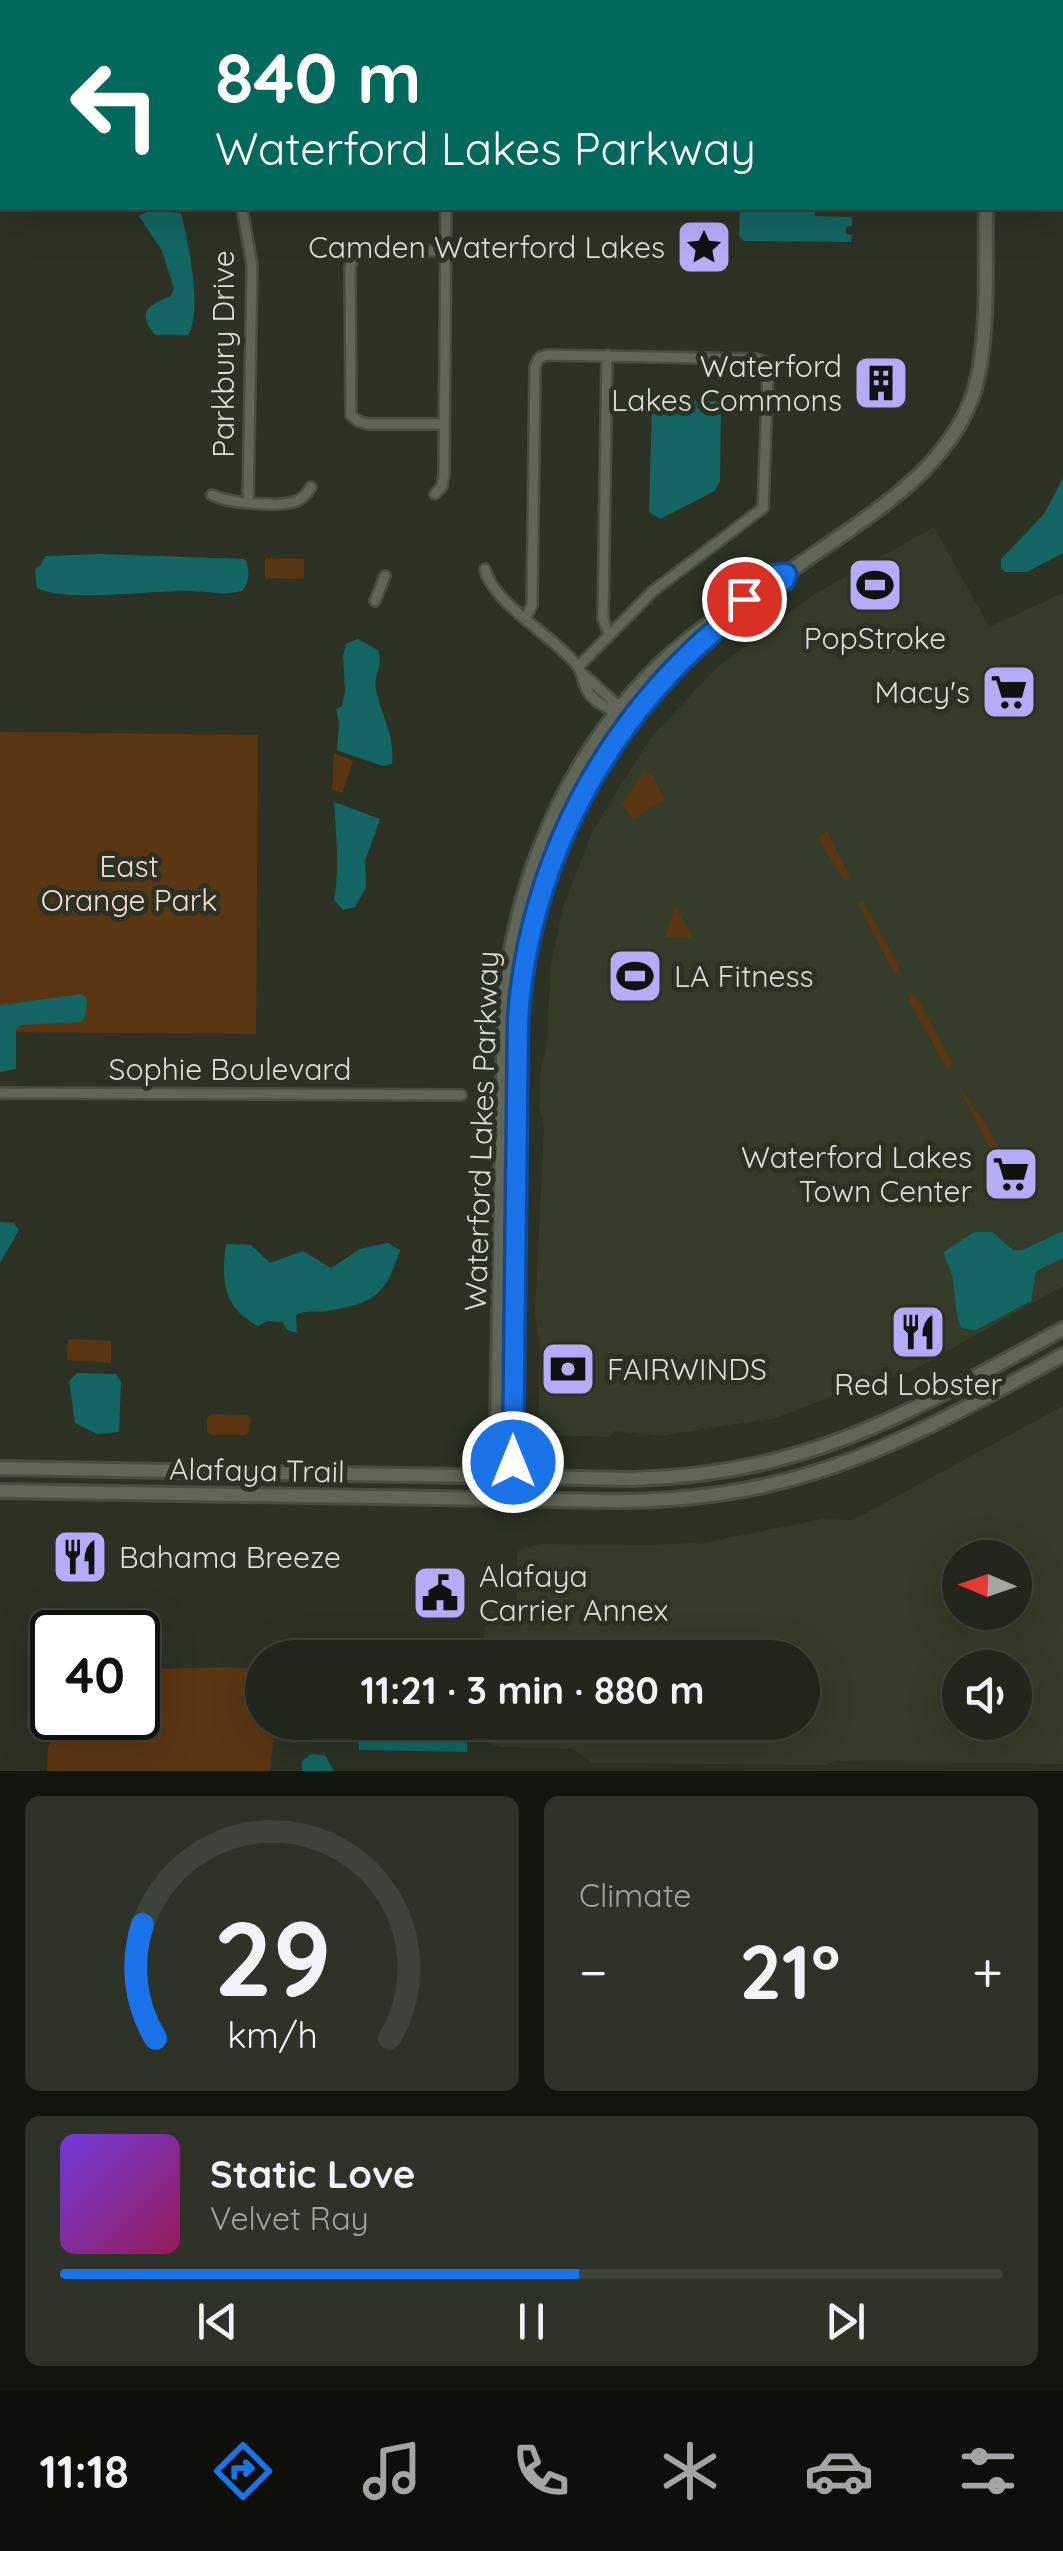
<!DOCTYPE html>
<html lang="en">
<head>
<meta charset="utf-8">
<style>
  body { margin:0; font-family:Quicksand,sans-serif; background:#2e3229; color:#f1f3f6; height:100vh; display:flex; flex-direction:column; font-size:38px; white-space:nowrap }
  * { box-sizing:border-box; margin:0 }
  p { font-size:32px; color:#a2a5a3 }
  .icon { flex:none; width:55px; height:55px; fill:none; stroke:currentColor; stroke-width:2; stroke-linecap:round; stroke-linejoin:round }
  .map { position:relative; height:1771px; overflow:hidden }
  .sheet { display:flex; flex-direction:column; gap:25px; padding:25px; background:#13150f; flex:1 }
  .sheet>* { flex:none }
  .banner { position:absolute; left:0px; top:0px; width:1065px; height:210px; box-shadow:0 10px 40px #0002,0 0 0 2px #3f433b; background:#00695c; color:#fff; overflow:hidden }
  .needle { width:65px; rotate:272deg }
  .buttons { position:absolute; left:942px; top:1540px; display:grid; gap:20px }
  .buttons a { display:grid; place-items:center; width:90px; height:90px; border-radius:50%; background:#22261c; box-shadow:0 10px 40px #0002,0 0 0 2px #3f433b; font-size:50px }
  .speed { position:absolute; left:30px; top:1610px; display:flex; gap:20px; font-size:50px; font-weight:700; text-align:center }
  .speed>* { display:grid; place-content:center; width:130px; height:130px; border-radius:50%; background:#22261c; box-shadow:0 10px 40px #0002,0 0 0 2px #3f433b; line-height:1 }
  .speed .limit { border:5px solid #111; border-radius:15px; background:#fff; color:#111 }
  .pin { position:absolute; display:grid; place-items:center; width:85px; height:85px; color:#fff; margin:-42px; border:5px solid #fff; border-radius:50%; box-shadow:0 2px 10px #0007 }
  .me { position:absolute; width:110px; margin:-55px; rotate:0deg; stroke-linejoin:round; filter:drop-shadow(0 0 8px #0008) }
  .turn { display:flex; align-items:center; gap:35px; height:210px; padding:0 50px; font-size:45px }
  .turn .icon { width:130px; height:130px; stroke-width:2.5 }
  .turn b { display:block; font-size:70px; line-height:85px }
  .big { font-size:75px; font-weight:700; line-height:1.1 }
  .sheet .card { flex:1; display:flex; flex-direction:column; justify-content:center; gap:15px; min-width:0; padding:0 35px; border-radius:15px; background:#2e3229 }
  .sheet .dial { align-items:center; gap:0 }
  .dial svg { height:260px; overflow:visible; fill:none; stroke:#3f433b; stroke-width:7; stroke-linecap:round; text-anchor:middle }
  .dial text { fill:#f1f3f6; stroke:none }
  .song { display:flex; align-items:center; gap:30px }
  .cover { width:120px; height:120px; border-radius:15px; background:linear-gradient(135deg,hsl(260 70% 55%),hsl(330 70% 35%)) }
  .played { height:10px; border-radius:5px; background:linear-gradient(90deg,#1a73e8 55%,#3f433b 55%) }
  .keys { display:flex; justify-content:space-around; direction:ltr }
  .heat { display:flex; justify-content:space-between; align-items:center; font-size:55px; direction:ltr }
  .sheet .tiles { flex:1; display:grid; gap:25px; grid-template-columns:1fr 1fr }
  .card:last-child { grid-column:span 2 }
  .trip { position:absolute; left:245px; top:1640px; width:575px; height:100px; border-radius:50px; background:#22261c; box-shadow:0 10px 40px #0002,0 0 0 2px #3f433b; font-weight:700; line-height:100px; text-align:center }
  .tab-bar { display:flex; height:160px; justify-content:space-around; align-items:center; background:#0e0f0b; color:#a2a5a3 }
  .tab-bar .icon { width:70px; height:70px }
  .tab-bar .on { color:#1a73e8 }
  .tab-bar b { font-size:45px; color:#f1f3f6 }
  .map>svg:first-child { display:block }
  .built { fill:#353c29; fill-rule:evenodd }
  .green { fill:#5b3613 }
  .water { fill:#136663 }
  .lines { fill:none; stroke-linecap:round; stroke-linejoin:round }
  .street-casing { stroke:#494d42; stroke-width:14 }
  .secondary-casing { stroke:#494d42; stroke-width:18 }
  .street { stroke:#616758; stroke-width:9 }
  .secondary { stroke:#616758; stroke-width:12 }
  .route-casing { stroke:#114b97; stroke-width:25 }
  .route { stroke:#1a73e8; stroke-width:18 }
  .labels { text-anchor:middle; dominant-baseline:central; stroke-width:10; stroke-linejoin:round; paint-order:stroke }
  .poi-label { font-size:30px; fill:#dcdfd7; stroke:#2d3225; text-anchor:end }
  .street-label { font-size:30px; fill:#dcdfd7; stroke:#2d3225 }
  .park-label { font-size:30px; fill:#f2ddce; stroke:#2d3225 }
</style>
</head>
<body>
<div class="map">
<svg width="1063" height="1771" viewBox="0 0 1063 1771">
  <rect width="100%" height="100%" fill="#2d3225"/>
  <path class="built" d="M934,527L989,627L1063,593V1286L905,1375L875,1380L776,1418L659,1436L615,1431L609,1437L544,1435L538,1428L540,1348L535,1313L544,1128L539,1106L541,1067L546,1051L551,964L563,907L593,830L649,740L715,669L811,596Z
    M1063,1406V1764L837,1761L825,1765L593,1763L573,1749L500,1747L489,1743L483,1734V1722H802V1658L484,1657V1633L491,1611L517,1610V1555L520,1549L540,1544L652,1545L708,1542L823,1519L853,1520ZM960,1558H1015V1612H960ZM960,1668H1015V1722H960Z"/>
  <path class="green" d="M265,558L304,559V579L265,578Z
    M0,732L258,735L256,1034L0,1032Z
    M334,753L353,761L342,793L332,789Z
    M642,773L653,775L664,799L634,819L622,805Z
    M827,831L850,877L848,881L844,880L817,837Z
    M857,901H863L902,973L900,976L894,973Z
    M674,908L678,911L693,938L666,937Z
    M911,995L916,996L952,1063L949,1067H946L909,1001Z
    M957,1085L985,1123L1011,1171L1010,1175H1004Z
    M68,1339L111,1341V1363L67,1360Z
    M211,1414L247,1415L250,1418L249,1432L246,1435H211L207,1431V1418Z
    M262,1667V1722L275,1723L270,1771H47L48,1748L57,1718H138V1669Z"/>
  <path class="water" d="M740,208H815V216L852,217V226L846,227V234L852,235L851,242L744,241L739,236Z
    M150,210L181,213C188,240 203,313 188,335H155C135,311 150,305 171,296L174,289L162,251L139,216Z
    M658,401H721L720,481L715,491L660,519L649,512L652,406Z
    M1063,478V553L1027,572H1005L1001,568V559L1044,514Z
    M101,554L244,559C251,567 249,584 242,591C224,596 205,591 187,591C152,590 66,603 37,588L35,569L41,565L45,556Z
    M358,639L378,650C384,666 373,674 376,690C382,717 395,736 392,764L383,766L337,750L339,722L336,709L342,706L345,691L343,656L346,644Z
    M334,802L380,819L365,861L366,887L355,907L343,910L334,900C340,867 336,834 334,802Z
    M82,994L87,999L85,1018L81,1022L21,1025L16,1029V1069L0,1072V1005Z
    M0,1222L14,1223L19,1230L0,1263Z
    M1063,1231V1258L1036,1271L1031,1301L976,1330L961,1328C954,1310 956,1294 952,1276C950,1267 945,1261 944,1252L974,1232H992L1013,1250H1022Z
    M388,1243L400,1250C385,1296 375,1303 327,1311C314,1313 308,1309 296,1315L297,1333L287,1330L283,1322L267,1321L258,1326C223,1307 221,1281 226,1244L251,1245L270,1263L303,1251L331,1268L360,1249Z
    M77,1373L116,1374L121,1382L119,1432L97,1434L75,1423L69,1381Z
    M358,1733L467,1735V1752L359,1750Z
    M311,1754L325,1755L334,1771H302V1761Z"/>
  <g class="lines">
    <g class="street-casing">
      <path id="street" d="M97,0L100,2
        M440,0L441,2
        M17,2V0
        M249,2V0
        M242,208L252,265L248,502
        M607,355L603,619L609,634
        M444,424H368L358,421L351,415L350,267L354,256L365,250L447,251
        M435,494L442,486L444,474L446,208
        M212,495C228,503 275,507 293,502C302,500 307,494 311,487
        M485,569C492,602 552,636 575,663C585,673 581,686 592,697C604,709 616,711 629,722
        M375,601L385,576
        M526,617L532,605L535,367L539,358L547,355L756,359L765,362L768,371L763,508L653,591L579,666
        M583,674L615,703L617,712
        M0,1093L461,1095"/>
    </g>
    <g class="secondary-casing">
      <path id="secondary" d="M0,61H2
        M1062,93H1063
        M0,1468L633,1479C809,1475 914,1410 1063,1329
        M0,1491L617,1501C801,1501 908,1440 1063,1355
        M496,1499L504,999C516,878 566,759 653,671C686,637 729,610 767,582
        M513,1499L518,1019C529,865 600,730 718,631C739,614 761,594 784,580L786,574C858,521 959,470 978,376C989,322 985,262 986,208"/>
    </g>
    <use href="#street" class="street"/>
    <use href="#secondary" class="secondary"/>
  </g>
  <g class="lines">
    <g class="route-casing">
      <path id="route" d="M513,1462L518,1019C530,841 631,674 784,580L786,574L776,575L744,599"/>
    </g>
    <use href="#route" class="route"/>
  </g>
  <defs>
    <g id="sight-square" transform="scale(2.875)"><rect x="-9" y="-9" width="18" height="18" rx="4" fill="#b4acf9" stroke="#2d3225"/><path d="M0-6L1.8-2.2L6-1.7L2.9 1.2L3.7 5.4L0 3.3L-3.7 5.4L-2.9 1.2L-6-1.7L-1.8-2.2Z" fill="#111"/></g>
    <g id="building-square" transform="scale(2.875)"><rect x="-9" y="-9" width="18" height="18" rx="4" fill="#b4acf9" stroke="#2d3225"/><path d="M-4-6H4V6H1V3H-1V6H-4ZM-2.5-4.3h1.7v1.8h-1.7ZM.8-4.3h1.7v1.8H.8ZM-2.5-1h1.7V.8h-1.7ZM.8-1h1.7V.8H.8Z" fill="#111"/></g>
    <g id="stadium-square" transform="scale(2.875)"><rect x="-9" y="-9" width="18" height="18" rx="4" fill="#b4acf9" stroke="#2d3225"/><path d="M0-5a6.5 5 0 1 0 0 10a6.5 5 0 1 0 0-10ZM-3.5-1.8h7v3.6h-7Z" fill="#111"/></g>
    <g id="supermarket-square" transform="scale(2.875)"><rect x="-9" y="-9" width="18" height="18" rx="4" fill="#b4acf9" stroke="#2d3225"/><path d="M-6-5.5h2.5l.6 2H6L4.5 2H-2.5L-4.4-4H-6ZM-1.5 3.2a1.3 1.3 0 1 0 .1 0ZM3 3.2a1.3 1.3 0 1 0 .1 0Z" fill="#111"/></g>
    <g id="restaurant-square" transform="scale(2.875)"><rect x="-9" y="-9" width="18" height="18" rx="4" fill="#b4acf9" stroke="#2d3225"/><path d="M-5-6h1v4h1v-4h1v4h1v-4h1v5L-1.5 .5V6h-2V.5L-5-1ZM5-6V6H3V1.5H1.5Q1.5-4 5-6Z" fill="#111"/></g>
    <g id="bank-square" transform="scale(2.875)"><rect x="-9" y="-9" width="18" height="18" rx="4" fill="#b4acf9" stroke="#2d3225"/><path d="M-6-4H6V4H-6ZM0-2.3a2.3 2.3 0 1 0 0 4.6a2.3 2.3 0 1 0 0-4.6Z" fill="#111"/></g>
    <g id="civic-square" transform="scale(2.875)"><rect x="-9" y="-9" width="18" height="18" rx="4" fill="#b4acf9" stroke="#2d3225"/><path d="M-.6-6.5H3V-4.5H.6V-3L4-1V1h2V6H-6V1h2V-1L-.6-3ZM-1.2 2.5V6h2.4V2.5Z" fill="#111"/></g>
  </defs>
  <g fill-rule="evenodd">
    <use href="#sight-square" x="704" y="247"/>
    <use href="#building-square" x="881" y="383"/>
    <use href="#stadium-square" x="875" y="585"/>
    <use href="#supermarket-square" x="1009" y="692"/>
    <use href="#stadium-square" x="635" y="976"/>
    <use href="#supermarket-square" x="1011" y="1174"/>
    <use href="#restaurant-square" x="918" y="1332"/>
    <use href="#bank-square" x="568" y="1369"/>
    <use href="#restaurant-square" x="80" y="1557"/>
    <use href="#civic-square" x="440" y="1593"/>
  </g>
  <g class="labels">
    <g class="poi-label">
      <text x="665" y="247">Camden Waterford Lakes</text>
      <text x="842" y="366">Waterford<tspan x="842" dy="34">Lakes Commons</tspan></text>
      <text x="875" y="638" text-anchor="middle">PopStroke</text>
      <text x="970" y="692">Macy's</text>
      <text x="674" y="976" text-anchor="start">LA Fitness</text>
      <text x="972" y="1157">Waterford Lakes<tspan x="972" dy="34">Town Center</tspan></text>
      <text x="607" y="1369" text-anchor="start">FAIRWINDS</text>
      <text x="918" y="1384" text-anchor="middle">Red Lobster</text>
      <text x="119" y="1557" text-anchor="start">Bahama Breeze</text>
      <text x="479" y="1576" text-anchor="start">Alafaya<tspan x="479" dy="34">Carrier Annex</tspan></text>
    </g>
    <g class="street-label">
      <text transform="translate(223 354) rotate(-90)">Parkbury Drive</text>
      <text x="230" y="1069">Sophie Boulevard</text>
      <text transform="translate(481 1131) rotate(-88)">Waterford Lakes Parkway</text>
      <text transform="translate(257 1470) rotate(1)">Alafaya Trail</text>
    </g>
    <g class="park-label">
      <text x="129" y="866">East<tspan x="129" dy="34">Orange Park</tspan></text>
    </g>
  </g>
</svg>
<div class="buttons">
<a><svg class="needle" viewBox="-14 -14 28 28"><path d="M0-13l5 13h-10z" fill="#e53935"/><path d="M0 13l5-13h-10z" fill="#a2a5a3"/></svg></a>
<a><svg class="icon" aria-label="sound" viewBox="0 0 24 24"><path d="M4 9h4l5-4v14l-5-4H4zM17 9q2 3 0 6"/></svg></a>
</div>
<div class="speed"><div class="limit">40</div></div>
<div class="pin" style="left:744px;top:599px;background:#d93025"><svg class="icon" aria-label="arrive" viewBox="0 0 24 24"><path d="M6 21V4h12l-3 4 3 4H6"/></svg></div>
<svg class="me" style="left:513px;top:1462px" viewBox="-20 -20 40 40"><circle r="17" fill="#1a73e8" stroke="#fff" stroke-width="3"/><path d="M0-11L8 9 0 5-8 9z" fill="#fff"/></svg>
<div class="trip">11:21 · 3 min · 880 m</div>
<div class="banner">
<div class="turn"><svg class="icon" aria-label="left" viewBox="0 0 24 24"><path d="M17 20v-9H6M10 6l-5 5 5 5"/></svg><div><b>840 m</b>Waterford Lakes Parkway</div></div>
</div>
</div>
<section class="sheet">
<div class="tiles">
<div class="card dial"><svg viewBox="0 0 100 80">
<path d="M14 69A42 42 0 1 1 86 69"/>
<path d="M14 69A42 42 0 0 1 10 34" stroke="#1a73e8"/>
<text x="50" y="56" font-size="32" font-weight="700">29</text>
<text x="50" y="72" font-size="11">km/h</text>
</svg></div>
<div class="card"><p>Climate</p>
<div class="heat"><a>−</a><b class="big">21°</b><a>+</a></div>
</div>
<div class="card">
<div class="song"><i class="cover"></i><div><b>Static Love</b><p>Velvet Ray</p></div></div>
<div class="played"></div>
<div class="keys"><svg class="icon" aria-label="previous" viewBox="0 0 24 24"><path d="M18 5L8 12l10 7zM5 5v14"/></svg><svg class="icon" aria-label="pause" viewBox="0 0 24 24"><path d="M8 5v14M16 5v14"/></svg><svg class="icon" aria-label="next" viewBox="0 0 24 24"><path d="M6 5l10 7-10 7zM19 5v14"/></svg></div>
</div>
</div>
</section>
<nav class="tab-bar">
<b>11:18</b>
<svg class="icon on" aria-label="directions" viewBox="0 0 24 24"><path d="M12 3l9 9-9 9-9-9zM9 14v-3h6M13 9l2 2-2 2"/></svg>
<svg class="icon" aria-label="music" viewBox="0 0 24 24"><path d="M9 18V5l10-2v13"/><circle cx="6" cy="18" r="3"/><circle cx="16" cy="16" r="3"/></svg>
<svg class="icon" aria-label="phone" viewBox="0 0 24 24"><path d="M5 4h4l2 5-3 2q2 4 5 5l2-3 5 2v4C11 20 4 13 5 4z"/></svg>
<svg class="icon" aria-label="climate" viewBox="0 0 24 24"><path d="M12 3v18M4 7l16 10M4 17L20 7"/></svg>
<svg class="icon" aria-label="car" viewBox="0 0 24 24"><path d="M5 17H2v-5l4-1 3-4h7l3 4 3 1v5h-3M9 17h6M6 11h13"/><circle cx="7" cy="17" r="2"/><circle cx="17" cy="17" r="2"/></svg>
<svg class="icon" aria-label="filters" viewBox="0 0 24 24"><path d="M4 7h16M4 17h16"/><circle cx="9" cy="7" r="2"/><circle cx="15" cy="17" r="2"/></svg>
</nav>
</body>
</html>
